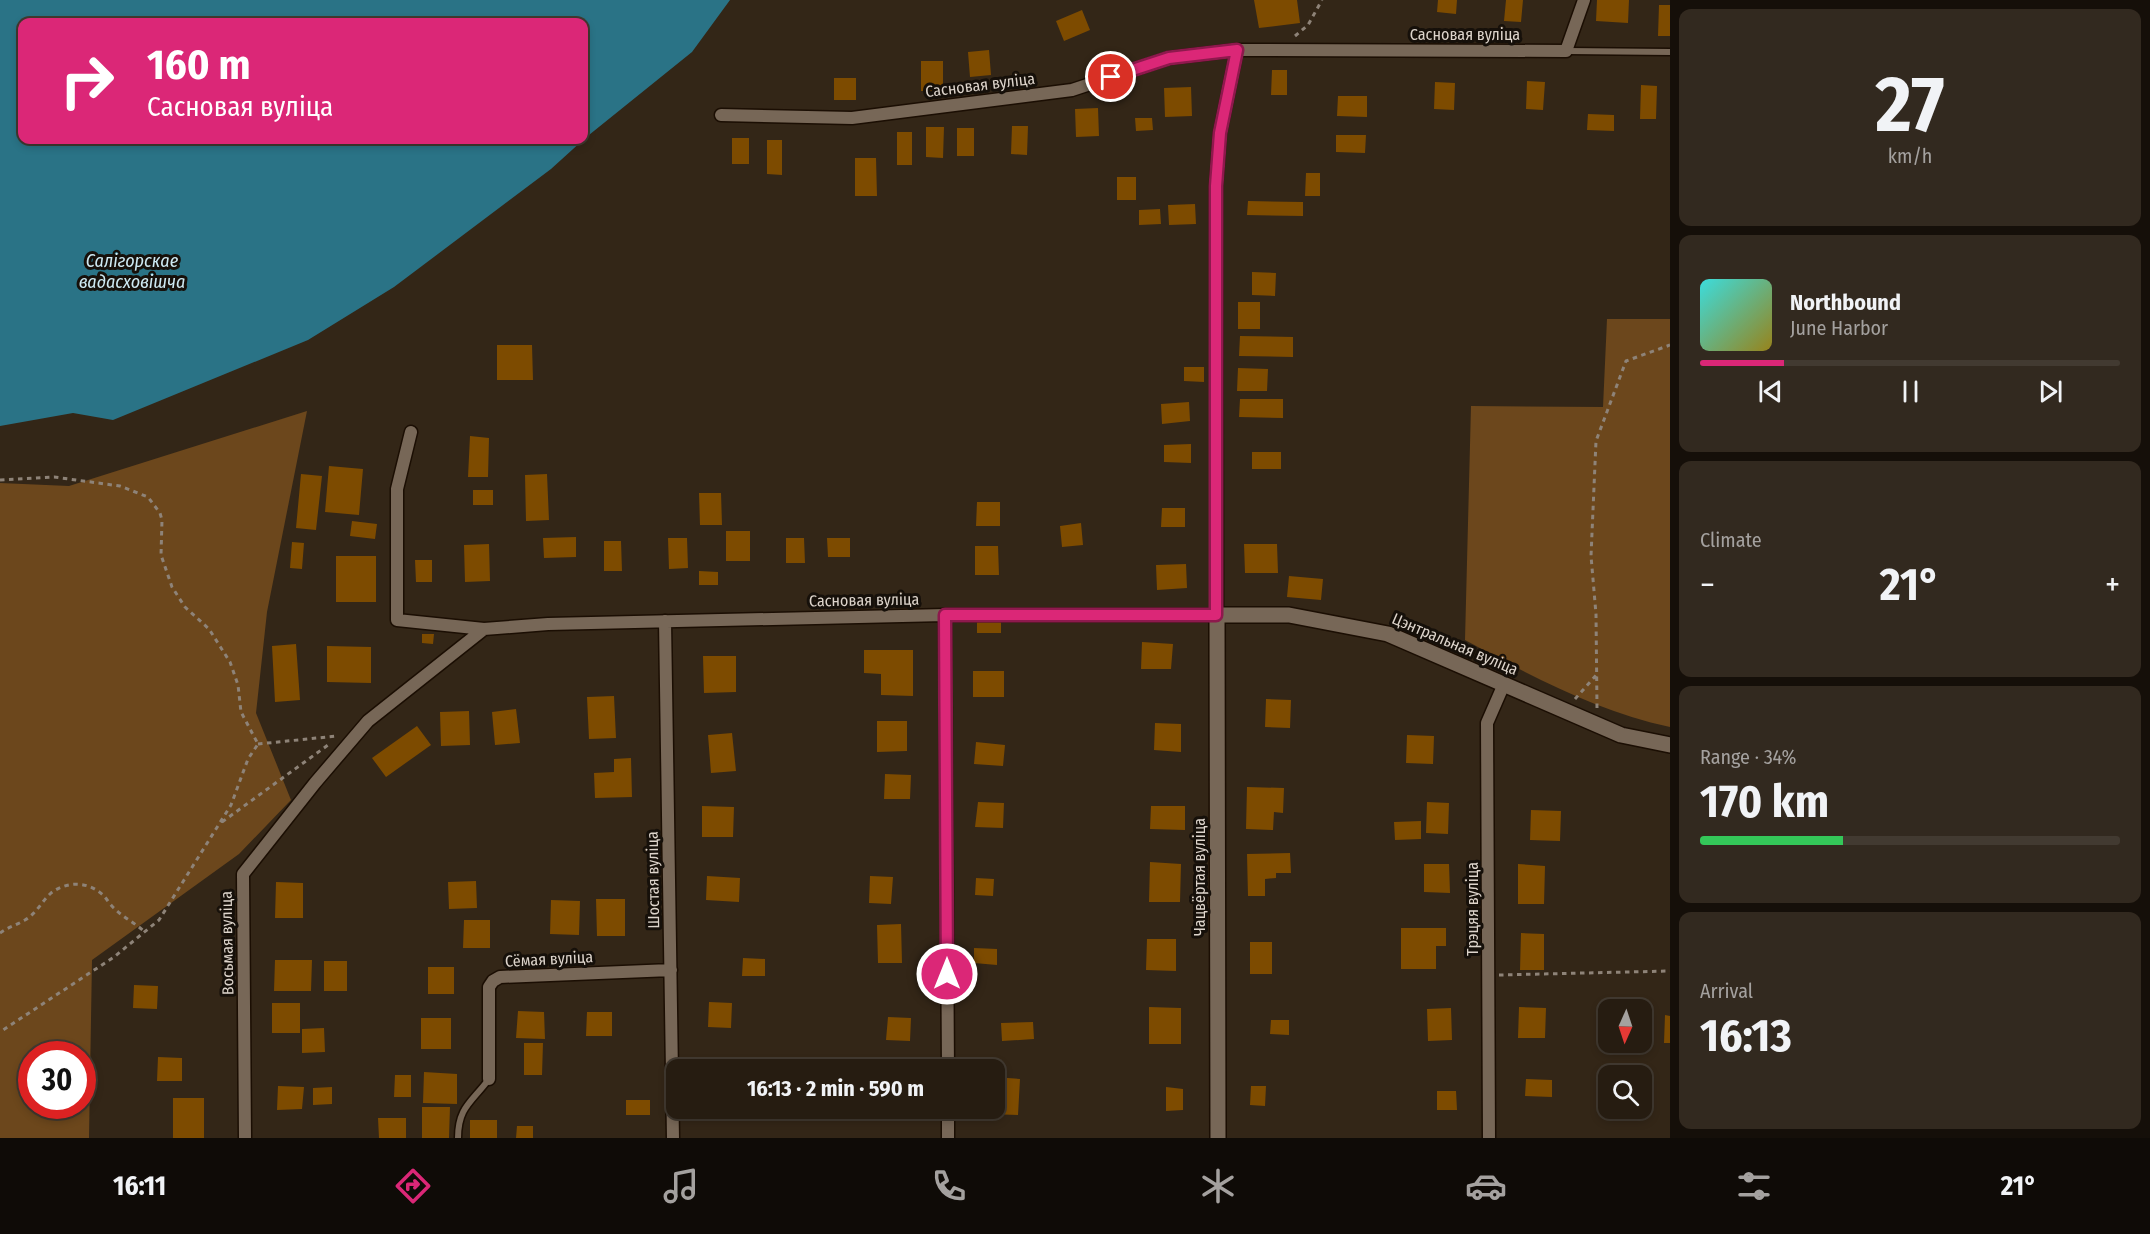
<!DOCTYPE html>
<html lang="en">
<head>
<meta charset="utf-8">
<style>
  body { margin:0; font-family:"Fira Sans Condensed",sans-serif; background:#32291f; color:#f1f3f6; height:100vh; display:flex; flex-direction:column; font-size:22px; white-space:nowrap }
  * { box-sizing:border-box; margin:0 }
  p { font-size:20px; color:#a4a19f }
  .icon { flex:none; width:33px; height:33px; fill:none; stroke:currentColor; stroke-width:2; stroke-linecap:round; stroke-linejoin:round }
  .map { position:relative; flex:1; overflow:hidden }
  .panel { display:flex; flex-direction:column; gap:9px; padding:9px; background:#150f09; width:480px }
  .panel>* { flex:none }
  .top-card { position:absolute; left:18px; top:18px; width:570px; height:126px; border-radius:12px; box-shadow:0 3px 9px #0003,0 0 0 2px #423a31; background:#db2777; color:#fff; overflow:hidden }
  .needle { width:39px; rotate:183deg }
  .fabs { position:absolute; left:1598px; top:999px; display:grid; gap:12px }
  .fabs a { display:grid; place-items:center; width:54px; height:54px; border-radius:12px; background:#261c11; box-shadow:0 3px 9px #0003,0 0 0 2px #423a31; font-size:30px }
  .speed { position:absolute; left:18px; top:1041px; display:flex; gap:12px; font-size:30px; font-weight:700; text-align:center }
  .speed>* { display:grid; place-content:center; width:78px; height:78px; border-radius:50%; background:#261c11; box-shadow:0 3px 9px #0003,0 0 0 2px #423a31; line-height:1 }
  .speed .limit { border:9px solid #d22; background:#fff; color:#111 }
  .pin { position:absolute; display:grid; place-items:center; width:51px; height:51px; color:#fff; margin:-26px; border:3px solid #fff; border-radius:50%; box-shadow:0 2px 6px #0007 }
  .me { position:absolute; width:66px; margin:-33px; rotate:0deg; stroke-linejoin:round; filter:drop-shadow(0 0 4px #0008) }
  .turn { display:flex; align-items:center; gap:21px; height:126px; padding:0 30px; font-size:27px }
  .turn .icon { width:78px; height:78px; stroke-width:2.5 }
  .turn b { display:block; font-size:42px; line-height:51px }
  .big { font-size:45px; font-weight:700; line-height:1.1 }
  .panel .widget { flex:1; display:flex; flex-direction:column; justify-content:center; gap:9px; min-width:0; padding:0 21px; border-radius:12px; background:#32291f }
  .panel .dial { align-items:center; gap:0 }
  .dial b { font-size:78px; line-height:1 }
  .song { display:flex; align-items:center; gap:18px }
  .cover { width:72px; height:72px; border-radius:9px; background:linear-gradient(135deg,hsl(180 70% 55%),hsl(50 70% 35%)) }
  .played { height:6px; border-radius:3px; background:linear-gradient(90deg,#db2777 20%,#423a31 20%) }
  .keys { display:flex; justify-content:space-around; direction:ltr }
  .heat { display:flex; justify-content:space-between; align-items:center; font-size:33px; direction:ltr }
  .charge { height:9px; border-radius:4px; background:linear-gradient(90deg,#34c759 34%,#423a31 0) }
  .trip { position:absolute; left:666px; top:1059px; width:339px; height:60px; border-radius:12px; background:#261c11; box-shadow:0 3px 9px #0003,0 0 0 2px #423a31; font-weight:700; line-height:60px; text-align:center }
  .tabs { display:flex; height:96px; justify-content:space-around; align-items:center; background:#0f0b07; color:#a4a19f }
  .tabs .icon { width:42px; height:42px }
  .tabs .active { color:#db2777 }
  .tabs b { font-size:27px; color:#f1f3f6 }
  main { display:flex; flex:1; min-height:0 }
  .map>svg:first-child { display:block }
  .forest { fill:#6c471c; fill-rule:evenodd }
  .water { fill:#2a7386 }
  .building { fill:#7d4b00 }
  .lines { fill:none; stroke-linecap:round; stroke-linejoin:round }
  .service-casing { stroke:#1b0e03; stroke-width:9 }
  .minor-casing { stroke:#1b0e03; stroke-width:15 }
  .tertiary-casing { stroke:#1b0e03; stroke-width:18 }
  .path { stroke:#8e8378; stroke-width:3; stroke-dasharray:4.5 4.5; stroke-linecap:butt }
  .service { stroke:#776757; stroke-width:6 }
  .minor { stroke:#776757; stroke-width:12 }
  .tertiary { stroke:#776757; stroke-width:15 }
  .route-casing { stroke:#8e194d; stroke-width:15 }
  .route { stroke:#db2777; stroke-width:10 }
  .labels { text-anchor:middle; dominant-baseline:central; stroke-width:6; stroke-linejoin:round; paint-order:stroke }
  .street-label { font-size:16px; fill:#ddd4cb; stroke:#16100a }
  .water-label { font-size:18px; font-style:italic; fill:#ceeaf3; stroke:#16100a }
</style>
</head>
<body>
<main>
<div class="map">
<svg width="1670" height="1138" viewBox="0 0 1670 1138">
  <rect width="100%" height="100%" fill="#332617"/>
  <path class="forest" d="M1607,319H1670V727C1596,711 1531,676 1465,640L1471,406L1603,407Z
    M307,411L267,612L256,713L291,800L239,854L92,960L89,1138H0V483L69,486ZM32,1054H82V1106H32Z"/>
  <path class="water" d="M0,0H730L692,52L584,139V22H22V140H583L551,169L394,287L308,340L113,420L73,413L0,426Z"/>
  <path class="building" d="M1254,0H1297L1300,23L1259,28Z
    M1438,0H1457L1456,14L1437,12Z
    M1506,0H1523L1521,22L1504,21Z
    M1597,0H1629L1628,23L1596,21Z
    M1659,5H1670V36H1658Z
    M1082,10L1090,30L1064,41L1056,21Z
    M989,50L991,75L970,77L968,52Z
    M921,61H943V91H921Z
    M1272,70H1287V95H1271Z
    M834,78H856V100H834Z
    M1527,81L1545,82L1543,110L1526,109Z
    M1435,82L1455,83L1454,110L1434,109Z
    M1641,85L1657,86L1656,119H1640Z
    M1191,87L1192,116L1165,117L1164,88Z
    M1338,96H1367V117L1337,116Z
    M1098,108L1099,136L1076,137L1075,109Z
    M1588,114L1614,115V131L1587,130Z
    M1135,118H1152L1153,130L1136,131Z
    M1012,126H1028L1027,155L1011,154Z
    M926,127H944L943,158L926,157Z
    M957,128H974V156H957Z
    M897,132H912V165H897Z
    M1336,135H1366L1365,153L1336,152Z
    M732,138H749V164H732Z
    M767,140H782V175L767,174Z
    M855,158H876L877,196H855Z
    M1306,173H1320V196H1305Z
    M1117,177H1136V200H1117Z
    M1248,201L1303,202V216L1247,215Z
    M1195,204L1196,224L1169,225L1168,205Z
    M1160,209L1161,224L1139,225V210Z
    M1252,272L1276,273L1275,296L1252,295Z
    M1238,302H1260V329H1238Z
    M1240,336L1293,337V357L1239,356Z
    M497,345H532L533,380H497Z
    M1184,367H1204V382L1184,381Z
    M1238,368L1268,369L1267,391H1237Z
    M1240,399H1283V418L1239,417Z
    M1189,402L1190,421L1162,424L1161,404Z
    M470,436L489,438L488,477H468Z
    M1191,444V463L1164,462V445Z
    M1252,452H1281V469H1252Z
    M329,466L363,469L359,515L325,512Z
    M301,474L322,476L316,530L296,528Z
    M547,474L549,520L526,521L525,475Z
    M473,490H493V505H473Z
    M699,493H721L722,525H700Z
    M977,502H1000V526H976Z
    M1162,508H1185V527H1161Z
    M352,521L377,524L375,539L350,536Z
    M1081,523L1083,545L1062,547L1060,526Z
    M726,531H750V561H726Z
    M576,537V557L544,558L543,538Z
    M668,538H687L688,568L669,569Z
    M786,538H804L805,563H786Z
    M827,538H850V557H828Z
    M604,541H621L622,571H604Z
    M292,542L304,543L302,569L290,568Z
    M489,544L490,581L465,582L464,545Z
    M1244,544H1277L1278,573H1245Z
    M975,546H998L999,575H975Z
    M336,556H376V602H336Z
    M415,560H432V582H416Z
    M1186,564L1187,588L1157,590L1156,565Z
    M699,571L718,572V585H699Z
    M1289,576L1323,579L1321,600L1287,597Z
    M977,618H1001V633H977Z
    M422,634H434L433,644L422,643Z
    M1142,642L1173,644L1171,669H1141Z
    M296,644L300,700L275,702L272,646Z
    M327,646L371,647V683L327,682Z
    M864,650H913V696L881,695V674L864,673Z
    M703,656H736V692L704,693Z
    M973,671H1004V697H973Z
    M614,696L616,738L589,739L587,697Z
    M1266,699L1291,700L1290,728L1265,727Z
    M516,709L520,743L495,745L492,712Z
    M469,711L470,745L441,746L440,712Z
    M877,721H907V751L877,752Z
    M1155,723L1181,724V752L1154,750Z
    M417,726L431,745L386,777L372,758Z
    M732,733L736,771L711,773L708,735Z
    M1407,735L1434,736L1433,764L1406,763Z
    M976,742L1005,745L1003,766L974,764Z
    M631,758L632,797L595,798L594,773L614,772V759Z
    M885,774L911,775L910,799H884Z
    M1247,787L1284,788L1283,813L1274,812L1273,830L1246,829Z
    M978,802L1004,803L1003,828L975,827Z
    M1427,802L1449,803L1448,834L1426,833Z
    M702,806L734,807L733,837H702Z
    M1151,806H1185V830L1150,829Z
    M1531,810L1561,811L1560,841L1530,840Z
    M1421,821V839L1395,840L1394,822Z
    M1290,853L1291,873H1276V878L1265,879V896H1248L1247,854Z
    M1150,862L1181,864L1180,902H1149Z
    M1424,864H1449L1450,893L1424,892Z
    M1518,864L1545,866L1544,904H1518Z
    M707,876L740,878L739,902L706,900Z
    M870,876L893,877L891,904L869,903Z
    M976,878L994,879L993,896L975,895Z
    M476,881L477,908L449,909L448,882Z
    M276,882L303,883V918H275Z
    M596,899H625V936H597Z
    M551,900L580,901L579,935L550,934Z
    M464,920H490V948H463Z
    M901,924L902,963H878L877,925Z
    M1401,928H1446V946H1436V969H1401Z
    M1521,933L1544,934V970H1520Z
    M1147,939H1176V971L1146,970Z
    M1250,942H1272V974H1250Z
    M974,948L997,949V965L974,963Z
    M743,958L765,959V976H742Z
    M275,960H312L311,991H274Z
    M324,961H347V991H324Z
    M428,967H454V994H428Z
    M134,985L158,986L157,1009L133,1008Z
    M709,1002L732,1003L731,1028L708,1027Z
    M272,1003H300V1033H272Z
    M1149,1007L1181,1008V1044H1149Z
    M1519,1007L1546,1008L1545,1038H1518Z
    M1451,1008L1452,1040L1428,1041L1427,1009Z
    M518,1011L544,1012L545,1039L516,1038Z
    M587,1012H612V1036H586Z
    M1665,1015L1670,1016V1043H1664Z
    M888,1017L911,1018L910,1041L886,1040Z
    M421,1018H451V1049H421Z
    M1271,1020H1289V1035L1270,1034Z
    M1033,1022L1034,1039L1002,1041L1001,1023Z
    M324,1028L325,1052L302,1053V1029Z
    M524,1043H543L542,1075H524Z
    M158,1057L182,1058V1081H157Z
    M424,1072L457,1074V1104L423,1103Z
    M395,1075H411V1097H394Z
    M994,1077L1020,1079L1018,1115L989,1114V1108H994Z
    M1526,1079L1552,1080V1097L1525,1096Z
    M278,1086L304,1087L302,1109L277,1110Z
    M1251,1086H1266L1265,1106L1250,1105Z
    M332,1087V1104L313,1105V1088Z
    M1166,1087L1183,1089V1110L1166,1111Z
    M1437,1091H1456L1457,1110H1437Z
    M173,1098H204V1138H173Z
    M626,1100H650V1115H626Z
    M422,1107H450L449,1138H422Z
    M706,1108H726V1116L705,1115Z
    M378,1118H406V1138H379Z
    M470,1120H497V1138H470Z
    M517,1126H533V1138H516Z"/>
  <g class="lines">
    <g class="service-casing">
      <path id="service" d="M1567,51L1670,52
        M458,1138C458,1107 472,1102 489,1079"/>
    </g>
    <g class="minor-casing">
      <path id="minor" d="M721,115L852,118L1072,90L1169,58L1237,50L1566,51L1584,0
        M411,432L397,489V620L484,629L548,624L945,615H1217L1216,186L1220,133L1237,50
        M945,615L948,1070
        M665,621L673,1138
        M489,1079V987L493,981L500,977L671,970
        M948,1108V1138
        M245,1138L243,874L315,783L368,721L484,629
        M1489,1138L1487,723L1504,684"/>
    </g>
    <g class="tertiary-casing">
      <path id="tertiary" d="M1218,1138L1217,615H1289L1388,634L1621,735L1670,745"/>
    </g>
    <path class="path" d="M1295,36L1308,25L1322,0
      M0,480L54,477L120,486L148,497L160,513L162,520L161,555L172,587L185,607L209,629L230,662L238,685L241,712L258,744L248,759L231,805L159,920L114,957L0,1032
      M1575,699L1598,673
      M1597,708L1596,614L1591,556L1596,441L1626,361L1670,345
      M258,744L337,736
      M222,822L328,745
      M0,933C8,927 17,925 25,920C36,914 42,901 51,893C67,881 88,881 103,895C107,899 110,905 115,909C124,918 135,923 145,932
      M1499,975L1670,971"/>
    <use href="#service" class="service"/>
    <use href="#minor" class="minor"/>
    <use href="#tertiary" class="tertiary"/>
  </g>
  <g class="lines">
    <g class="route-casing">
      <path id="route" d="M947,974L945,615H1216V186L1220,133L1237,50L1169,58L1111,77"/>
    </g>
    <use href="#route" class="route"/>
  </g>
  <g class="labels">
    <g class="street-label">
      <text x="1465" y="34">Сасновая вуліца</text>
      <text transform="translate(980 85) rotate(-7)">Сасновая вуліца</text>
      <text transform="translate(864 600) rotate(-1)">Сасновая вуліца</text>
      <text transform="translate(1455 644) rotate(23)">Цэнтральная вуліца</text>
      <text transform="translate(1199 877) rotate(-90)">Чацвёртая вуліца</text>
      <text transform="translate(653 880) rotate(-91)">Шостая вуліца</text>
      <text transform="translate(1472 909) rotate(-90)">Трэцяя вуліца</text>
      <text transform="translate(227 943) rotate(-91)">Восьмая вуліца</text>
      <text transform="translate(549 959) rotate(-3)">Сёмая вуліца</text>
    </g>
    <g class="water-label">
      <text x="132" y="261">Салігорскае<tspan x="132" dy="21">вадасховішча</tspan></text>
    </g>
  </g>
</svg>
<div class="fabs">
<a><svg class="needle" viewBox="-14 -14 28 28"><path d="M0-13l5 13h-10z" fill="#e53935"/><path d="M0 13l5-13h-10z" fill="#a4a19f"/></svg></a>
<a><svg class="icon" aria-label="search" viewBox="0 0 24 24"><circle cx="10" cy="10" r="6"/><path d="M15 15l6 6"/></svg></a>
</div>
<div class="speed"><div class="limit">30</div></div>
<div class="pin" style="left:1111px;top:77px;background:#d93025"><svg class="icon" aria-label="arrive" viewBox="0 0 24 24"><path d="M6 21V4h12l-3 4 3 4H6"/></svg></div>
<svg class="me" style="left:947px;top:974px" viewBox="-20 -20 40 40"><circle r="17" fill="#db2777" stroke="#fff" stroke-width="3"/><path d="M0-11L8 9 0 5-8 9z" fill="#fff"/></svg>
<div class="trip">16:13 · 2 min · 590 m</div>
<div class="top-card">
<div class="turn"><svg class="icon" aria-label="right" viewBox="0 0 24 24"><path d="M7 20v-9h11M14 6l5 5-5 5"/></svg><div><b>160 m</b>Сасновая вуліца</div></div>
</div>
</div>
<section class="panel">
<div class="widget dial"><b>27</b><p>km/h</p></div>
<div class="widget">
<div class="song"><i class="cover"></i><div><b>Northbound</b><p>June Harbor</p></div></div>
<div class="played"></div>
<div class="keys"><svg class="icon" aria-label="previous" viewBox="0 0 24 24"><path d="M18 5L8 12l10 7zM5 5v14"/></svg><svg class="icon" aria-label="pause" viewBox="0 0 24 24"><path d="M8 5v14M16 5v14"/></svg><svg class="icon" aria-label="next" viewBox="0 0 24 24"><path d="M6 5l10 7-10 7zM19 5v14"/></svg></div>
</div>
<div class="widget"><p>Climate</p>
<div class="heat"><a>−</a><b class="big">21°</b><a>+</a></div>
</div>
<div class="widget"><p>Range · 34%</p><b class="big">170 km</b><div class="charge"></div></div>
<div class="widget"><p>Arrival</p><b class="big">16:13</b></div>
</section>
</main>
<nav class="tabs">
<b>16:11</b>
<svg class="icon active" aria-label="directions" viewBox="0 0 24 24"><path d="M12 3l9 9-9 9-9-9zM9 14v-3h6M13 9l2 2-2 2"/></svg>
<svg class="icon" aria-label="music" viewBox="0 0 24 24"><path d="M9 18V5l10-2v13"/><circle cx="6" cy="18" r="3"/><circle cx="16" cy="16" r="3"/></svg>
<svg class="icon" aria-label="phone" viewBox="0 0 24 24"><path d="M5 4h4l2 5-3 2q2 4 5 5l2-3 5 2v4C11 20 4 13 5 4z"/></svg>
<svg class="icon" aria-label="climate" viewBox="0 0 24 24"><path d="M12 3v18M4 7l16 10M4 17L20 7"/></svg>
<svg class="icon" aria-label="car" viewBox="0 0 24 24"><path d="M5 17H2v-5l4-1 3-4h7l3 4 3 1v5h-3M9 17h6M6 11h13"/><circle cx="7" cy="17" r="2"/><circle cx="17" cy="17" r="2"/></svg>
<svg class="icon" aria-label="filters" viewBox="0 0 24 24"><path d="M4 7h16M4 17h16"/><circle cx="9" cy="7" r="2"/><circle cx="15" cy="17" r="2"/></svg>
<b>21°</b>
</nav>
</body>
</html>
